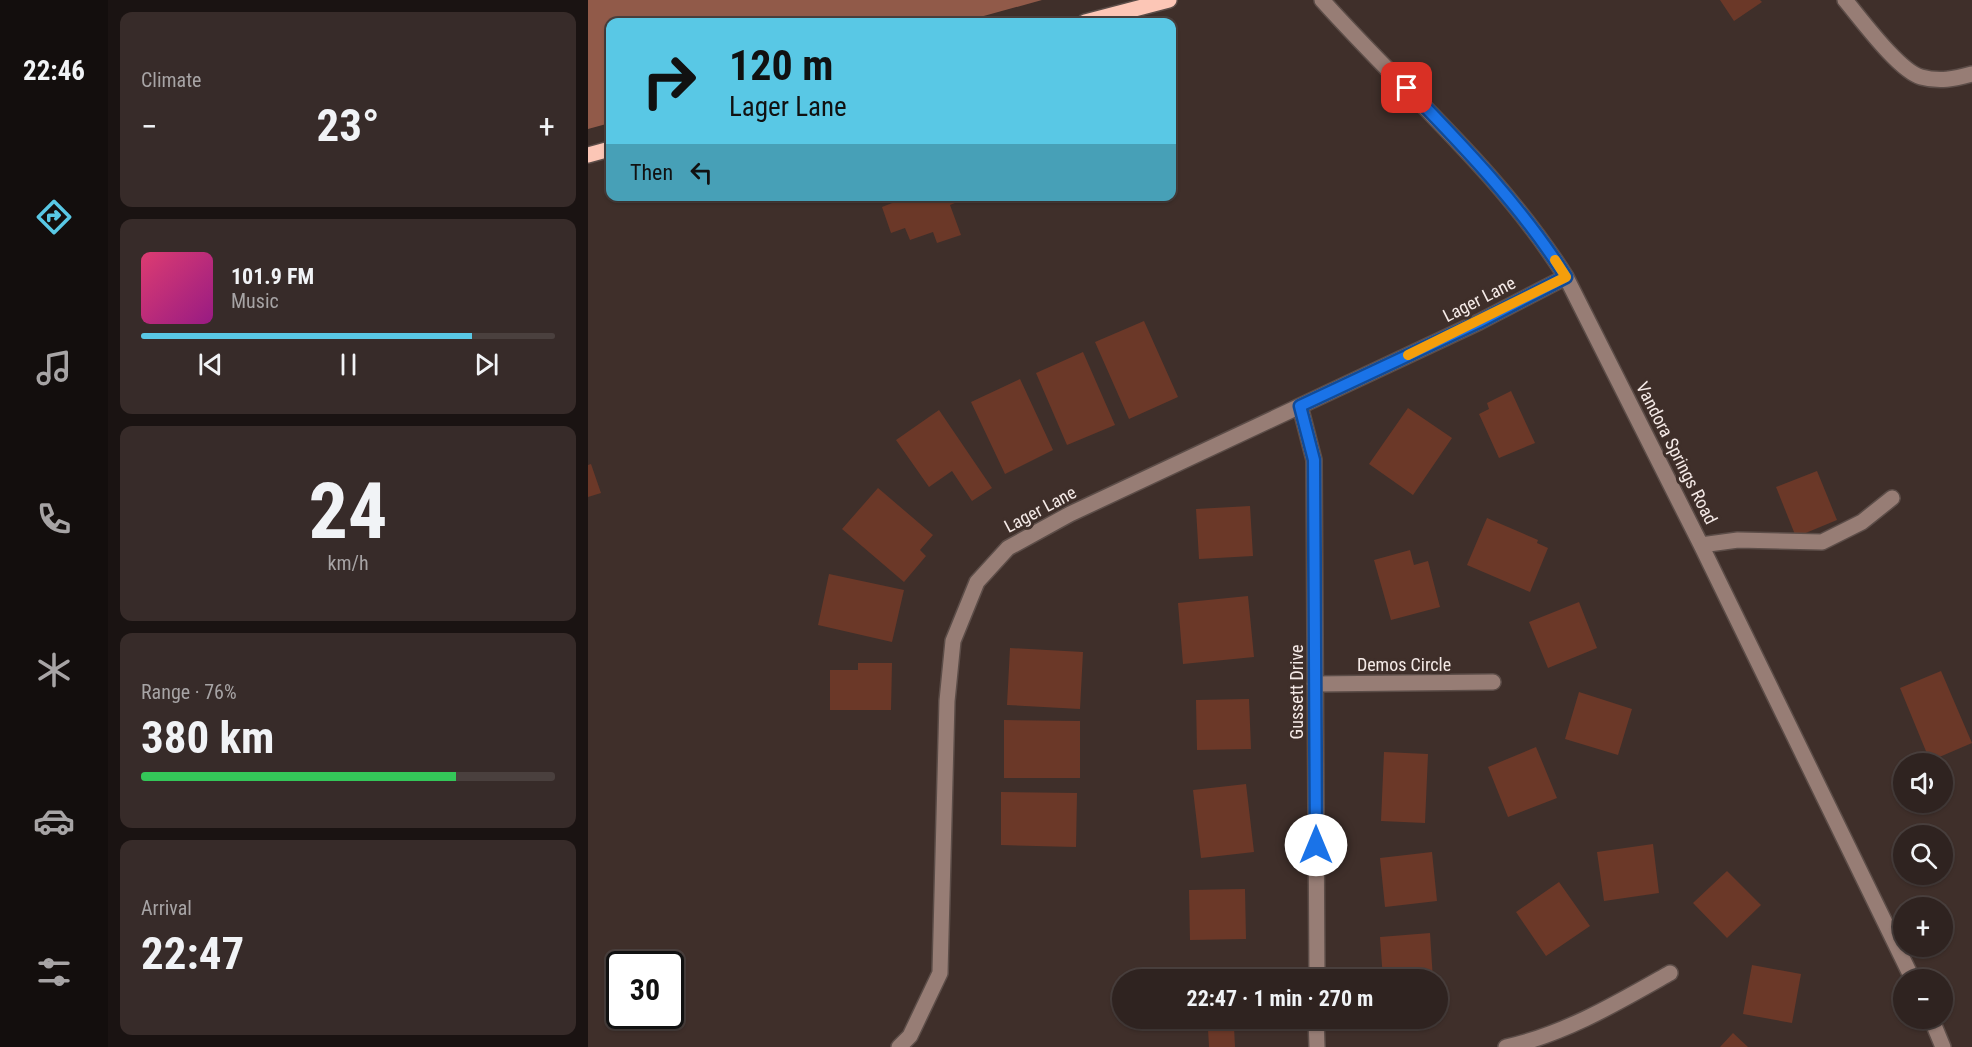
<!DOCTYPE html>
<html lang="en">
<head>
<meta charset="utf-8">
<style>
  body { margin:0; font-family:"Roboto Condensed",sans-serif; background:#372b29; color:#f1f3f6; height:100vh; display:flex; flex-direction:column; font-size:22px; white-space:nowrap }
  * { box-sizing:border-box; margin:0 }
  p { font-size:20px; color:#a7a4a5 }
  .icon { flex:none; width:33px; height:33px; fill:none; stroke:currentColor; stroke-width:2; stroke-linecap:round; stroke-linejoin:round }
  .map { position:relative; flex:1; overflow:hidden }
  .details { display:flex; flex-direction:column; gap:12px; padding:12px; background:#1a1312; width:480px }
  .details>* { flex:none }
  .hud { position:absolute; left:18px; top:18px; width:570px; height:183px; border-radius:12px; box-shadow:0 2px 4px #0004,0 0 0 2px #4a403e; background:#59c8e5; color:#111; overflow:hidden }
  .tools { position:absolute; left:1305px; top:753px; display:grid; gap:12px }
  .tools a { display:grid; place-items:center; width:60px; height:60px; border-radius:50%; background:#2f2320; box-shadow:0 2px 4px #0004,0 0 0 2px #4a403e; font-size:30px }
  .speed { position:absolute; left:18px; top:951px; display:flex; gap:12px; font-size:30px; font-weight:700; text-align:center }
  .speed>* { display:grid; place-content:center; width:78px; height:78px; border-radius:50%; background:#2f2320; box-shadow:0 2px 4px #0004,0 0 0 2px #4a403e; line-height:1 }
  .speed .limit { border:3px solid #111; border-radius:9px; background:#fff; color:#111 }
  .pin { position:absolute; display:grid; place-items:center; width:51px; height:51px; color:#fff; margin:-26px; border-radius:12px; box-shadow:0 3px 9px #0006 }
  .me { position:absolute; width:66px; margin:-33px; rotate:0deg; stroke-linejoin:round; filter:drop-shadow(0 0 4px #0008) }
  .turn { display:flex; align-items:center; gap:21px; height:126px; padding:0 24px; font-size:27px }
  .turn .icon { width:78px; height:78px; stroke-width:2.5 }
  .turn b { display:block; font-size:42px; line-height:51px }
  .then { display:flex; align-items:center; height:57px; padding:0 24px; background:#0003; gap:12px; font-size:22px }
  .big { font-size:45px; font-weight:700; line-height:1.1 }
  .details .card { flex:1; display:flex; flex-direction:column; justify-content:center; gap:9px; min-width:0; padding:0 21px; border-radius:12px; background:#372b29 }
  .details .dial { align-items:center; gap:0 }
  .dial b { font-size:78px; line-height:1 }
  .song { display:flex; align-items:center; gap:18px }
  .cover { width:72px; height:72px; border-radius:9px; background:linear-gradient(135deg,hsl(340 70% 55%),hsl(310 70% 35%)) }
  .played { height:6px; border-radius:3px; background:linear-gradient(90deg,#59c8e5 80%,#4a403e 80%) }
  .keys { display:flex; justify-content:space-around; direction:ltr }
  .heat { display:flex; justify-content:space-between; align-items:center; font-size:33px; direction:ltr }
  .charge { height:9px; border-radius:4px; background:linear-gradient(90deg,#34c759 76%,#4a403e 0) }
  .trip { position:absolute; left:524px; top:969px; width:336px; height:60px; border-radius:30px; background:#2f2320; box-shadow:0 2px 4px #0004,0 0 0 2px #4a403e; font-weight:700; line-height:60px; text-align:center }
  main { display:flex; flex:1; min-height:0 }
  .tabs { display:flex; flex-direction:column; width:108px; justify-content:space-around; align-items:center; background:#130e0d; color:#a7a4a5 }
  .tabs .icon { width:42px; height:42px }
  .tabs .selected { color:#59c8e5 }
  .tabs b { font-size:27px; color:#f1f3f6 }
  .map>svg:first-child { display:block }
  .forest { fill:#915a49 }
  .building { fill:#6b3828 }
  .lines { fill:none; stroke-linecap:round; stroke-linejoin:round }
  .minor-casing { stroke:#5c4d48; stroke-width:18 }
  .major-casing { stroke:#5c4d48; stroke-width:18 }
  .minor { stroke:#977d75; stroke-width:15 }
  .major { stroke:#fcc6b6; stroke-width:15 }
  .route-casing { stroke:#114b97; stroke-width:15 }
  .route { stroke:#1a73e8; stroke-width:10 }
  .slow { stroke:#f59e0b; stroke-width:10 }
  .labels { text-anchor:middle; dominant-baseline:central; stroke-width:6; stroke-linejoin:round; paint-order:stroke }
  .street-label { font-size:18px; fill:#f5eae7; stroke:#3f2f2a }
</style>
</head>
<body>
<main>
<nav class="tabs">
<b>22:46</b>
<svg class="icon selected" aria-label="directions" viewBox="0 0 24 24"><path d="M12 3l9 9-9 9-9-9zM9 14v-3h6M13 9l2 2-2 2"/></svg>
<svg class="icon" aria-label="music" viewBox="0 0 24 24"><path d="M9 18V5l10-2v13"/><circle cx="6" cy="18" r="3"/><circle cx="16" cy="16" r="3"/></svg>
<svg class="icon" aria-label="phone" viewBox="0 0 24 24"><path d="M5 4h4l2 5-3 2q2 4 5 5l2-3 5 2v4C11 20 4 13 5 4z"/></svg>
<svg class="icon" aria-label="climate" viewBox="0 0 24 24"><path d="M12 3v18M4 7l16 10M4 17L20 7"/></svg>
<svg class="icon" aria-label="car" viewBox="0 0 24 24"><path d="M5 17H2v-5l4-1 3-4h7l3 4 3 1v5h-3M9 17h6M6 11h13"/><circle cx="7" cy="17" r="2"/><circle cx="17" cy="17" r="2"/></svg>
<svg class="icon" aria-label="filters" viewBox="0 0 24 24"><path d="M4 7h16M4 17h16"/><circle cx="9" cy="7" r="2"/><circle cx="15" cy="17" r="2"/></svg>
</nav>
<section class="details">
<div class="card"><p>Climate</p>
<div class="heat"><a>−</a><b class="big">23°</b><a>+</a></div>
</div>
<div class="card">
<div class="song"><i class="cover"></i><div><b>101.9 FM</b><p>Music</p></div></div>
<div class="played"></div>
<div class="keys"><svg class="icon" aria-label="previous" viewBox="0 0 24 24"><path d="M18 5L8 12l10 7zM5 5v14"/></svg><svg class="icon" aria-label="pause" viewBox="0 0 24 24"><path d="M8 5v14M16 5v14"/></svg><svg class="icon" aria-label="next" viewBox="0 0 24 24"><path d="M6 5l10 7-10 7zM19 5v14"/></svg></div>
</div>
<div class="card dial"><b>24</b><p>km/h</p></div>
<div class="card"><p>Range · 76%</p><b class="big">380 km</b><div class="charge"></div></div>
<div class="card"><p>Arrival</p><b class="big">22:47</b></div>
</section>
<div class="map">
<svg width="1384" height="1047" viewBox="0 0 1384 1047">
  <rect width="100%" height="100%" fill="#3f2f2a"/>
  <path class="forest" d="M0,0H454L374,22H22V123L0,129Z"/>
  <path class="building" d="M1132,0H1172L1174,2L1146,21Z
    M322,196H384L362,205L373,235L349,243L345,232L322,240L317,228L303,233L294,207Z
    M556,321L590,397L541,419L507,342Z
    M495,352L527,425L479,445L448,373Z
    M432,379L465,450L417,474L383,402Z
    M923,391L947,443L911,458L891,414L901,409L899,403Z
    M820,408L864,438L825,495L781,464Z
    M351,410L404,488L384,501L364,471L341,487L308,440Z
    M3,464L13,493L0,497V465Z
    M1229,471L1249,520L1208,537L1188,487Z
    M290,488L345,535L332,550L338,556L316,582L254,529Z
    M662,506L665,556L611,559L608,509Z
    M899,518L950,540L949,543L960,548L942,592L879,565Z
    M822,550L826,565L840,561L852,607L803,620L786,560Z
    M241,574L316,590L304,642L230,625Z
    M660,596L666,657L595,664L590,603Z
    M991,602L1009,648L960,668L941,622Z
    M422,648L495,652L492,709L419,705Z
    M270,663H304L303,710H242V670H270Z
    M1353,671L1384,743L1342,761L1312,688Z
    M991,692L1044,709L1030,755L977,739Z
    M661,699L663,749L609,750L608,700Z
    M416,720L492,721V778H416Z
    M948,747L969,798L920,817L900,767Z
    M796,752L840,754L837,823L793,821Z
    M658,784L666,852L613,858L605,790Z
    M413,792L489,793L488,847L413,845Z
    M1065,844L1071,893L1016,901L1009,852Z
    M844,852L849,901L797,907L792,858Z
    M1139,871L1173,905L1139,938L1105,903Z
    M971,882L1002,926L958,956L928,912Z
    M657,889L658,939L602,940L601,890Z
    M842,933L845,980H795L792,937Z
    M1164,965L1213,974L1204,1023L1155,1014Z
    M659,972V980H595V976Z
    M597,1018H662V1026L646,1027L647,1047H621L620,1029L598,1030Z
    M1145,1033L1160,1047H1132Z"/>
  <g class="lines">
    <g class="minor-casing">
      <path id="minor" d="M734,0C818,94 910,169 978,277L1113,545L1325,980
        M1257,0C1273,19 1311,71 1333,77C1351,82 1367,79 1384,74
        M712,406L726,460L729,980
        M1113,545L1150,540L1234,542L1274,522L1304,498
        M727,684L905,682
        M728,1018L729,1047
        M1343,1018L1355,1047
        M311,1047L322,1036L352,973L359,701L365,641L389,582L420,548L482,514L891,322L978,277
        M918,1047C977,1034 1029,1003 1082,973"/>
    </g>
    <g class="major-casing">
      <path id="major" d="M497,22L581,0
        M0,155L22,149"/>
    </g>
    <use href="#minor" class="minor"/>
    <use href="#major" class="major"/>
  </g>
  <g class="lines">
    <g class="route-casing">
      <path id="route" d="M728,845L726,460L712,406L891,322L978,277C934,207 877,148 819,88"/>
    </g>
    <use href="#route" class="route"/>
    <path class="slow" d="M820,355L978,277L967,260"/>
  </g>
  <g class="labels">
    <g class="street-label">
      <text transform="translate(891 299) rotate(-27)">Lager Lane</text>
      <text transform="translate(1089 453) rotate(63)">Vandora Springs Road</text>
      <text transform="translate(452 509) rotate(-28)">Lager Lane</text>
      <text x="816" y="664">Demos Circle</text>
      <text transform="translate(708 692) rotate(-90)">Gussett Drive</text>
    </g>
  </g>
</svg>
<div class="tools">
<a><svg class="icon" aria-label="sound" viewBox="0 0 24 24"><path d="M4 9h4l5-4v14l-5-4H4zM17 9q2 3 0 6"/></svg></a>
<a><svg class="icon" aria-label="search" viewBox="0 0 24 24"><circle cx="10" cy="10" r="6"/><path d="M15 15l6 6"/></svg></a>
<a>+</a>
<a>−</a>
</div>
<div class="speed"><div class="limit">30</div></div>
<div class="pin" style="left:819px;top:88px;background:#d93025"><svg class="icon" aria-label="arrive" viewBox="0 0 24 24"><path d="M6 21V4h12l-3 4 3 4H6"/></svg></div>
<svg class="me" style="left:728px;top:845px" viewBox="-20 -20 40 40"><circle r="19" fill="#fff"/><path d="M0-13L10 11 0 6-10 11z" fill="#1a73e8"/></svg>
<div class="trip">22:47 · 1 min · 270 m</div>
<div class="hud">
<div class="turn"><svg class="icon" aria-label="right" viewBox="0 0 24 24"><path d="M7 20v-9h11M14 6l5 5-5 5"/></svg><div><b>120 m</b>Lager Lane</div></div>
<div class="then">Then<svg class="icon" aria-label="left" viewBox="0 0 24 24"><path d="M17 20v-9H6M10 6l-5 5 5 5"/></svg></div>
</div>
</div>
</main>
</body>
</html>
